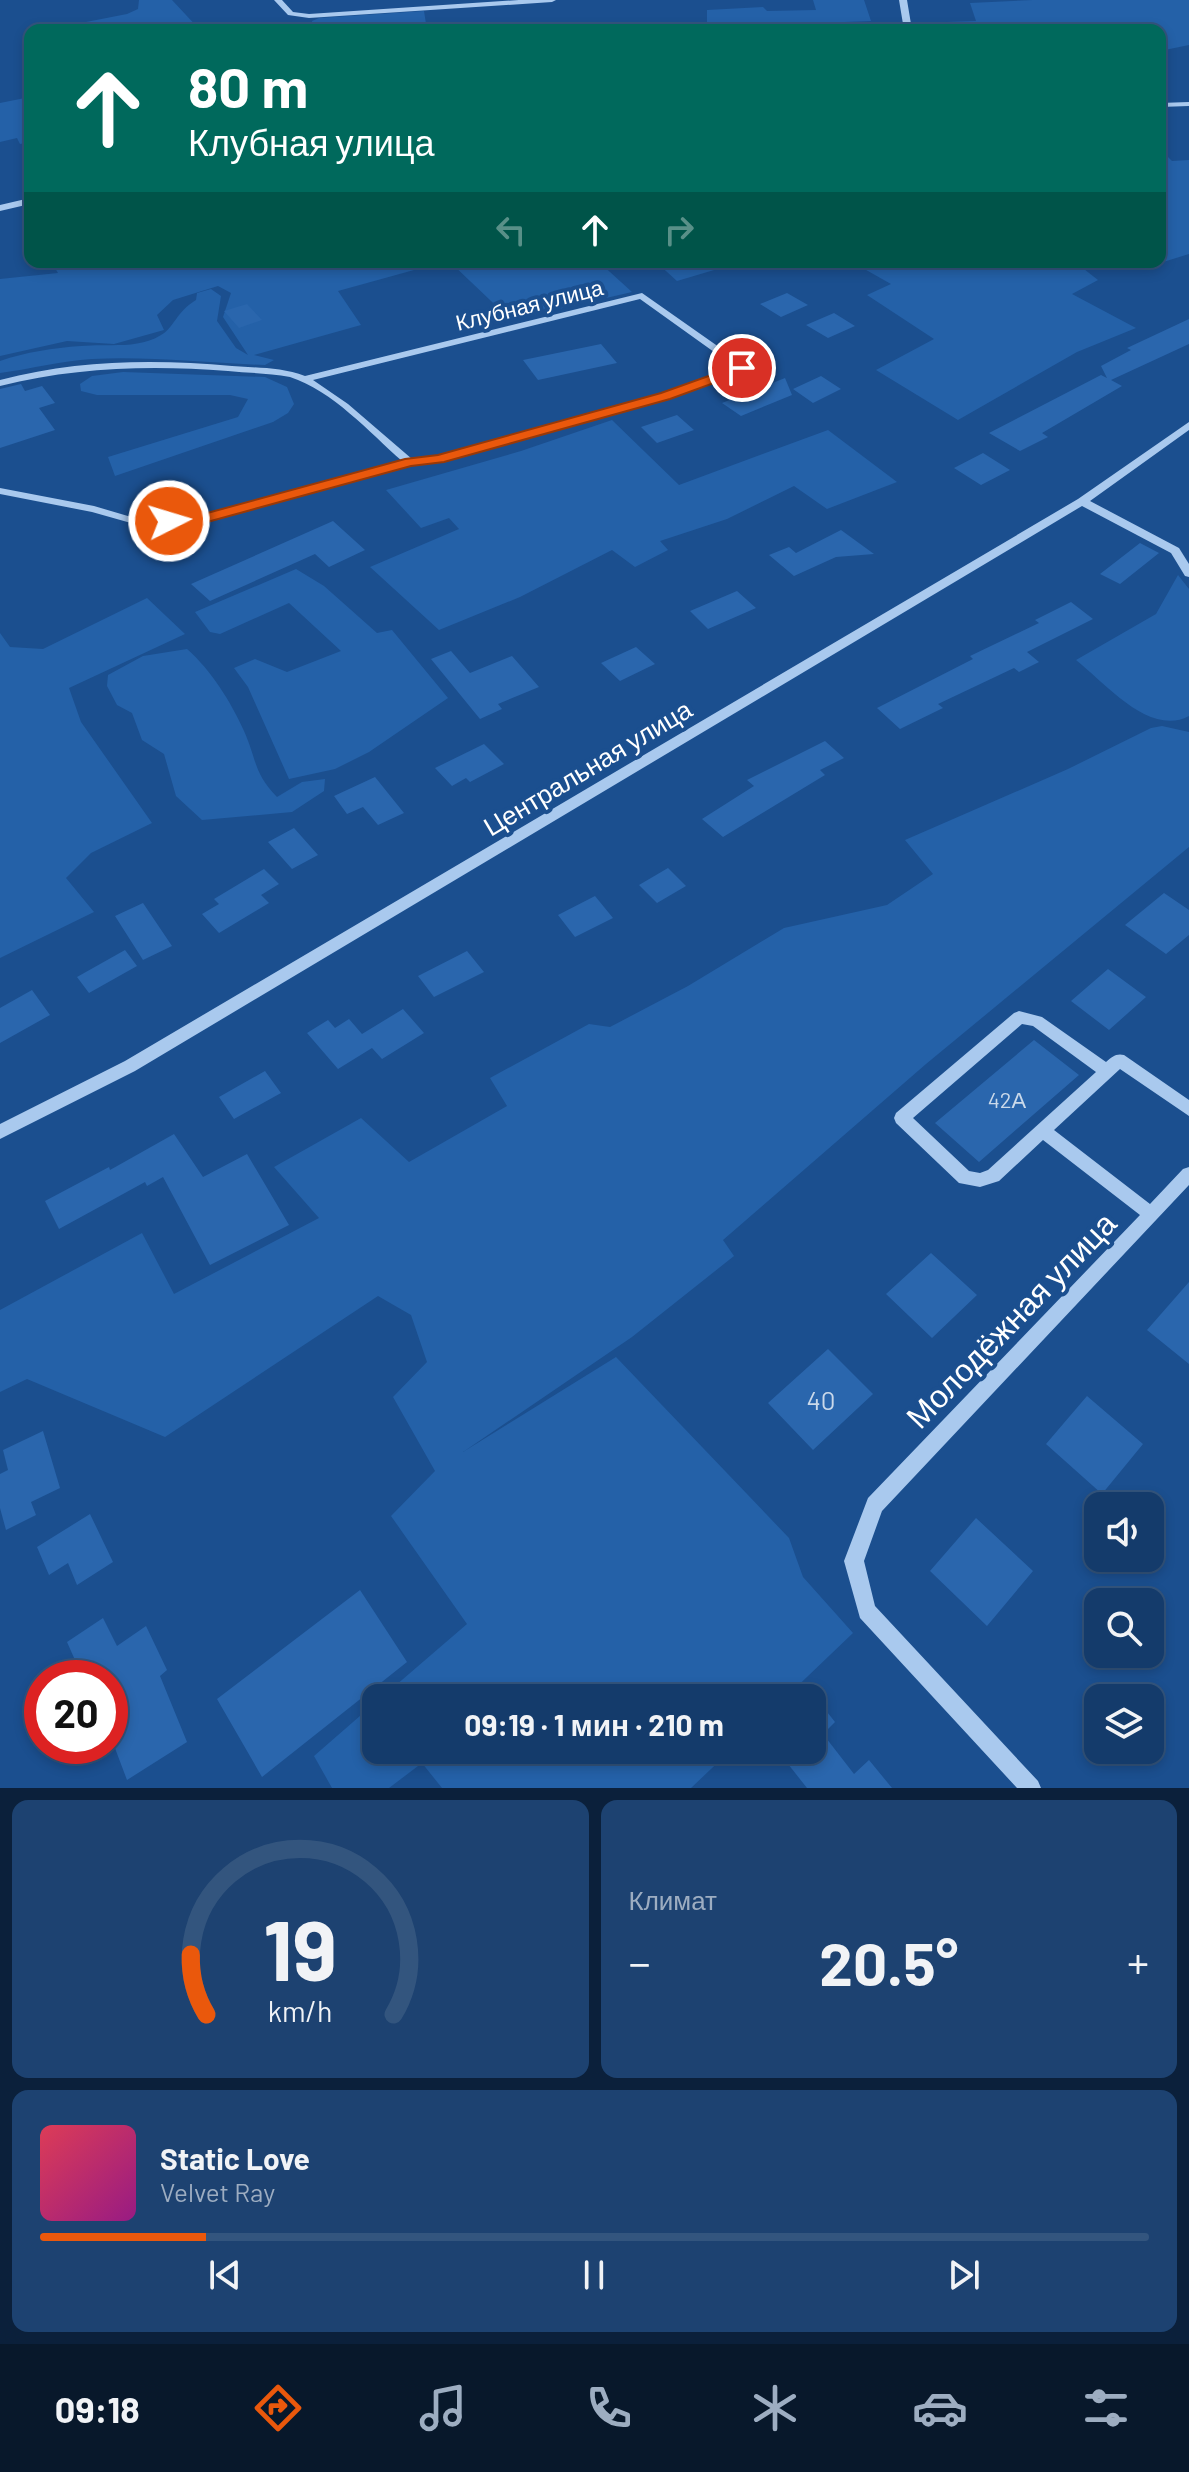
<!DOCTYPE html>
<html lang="ru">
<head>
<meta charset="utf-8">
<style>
  body { margin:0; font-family:Barlow,sans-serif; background:#1d4271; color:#f1f3f6; height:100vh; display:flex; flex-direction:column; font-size:30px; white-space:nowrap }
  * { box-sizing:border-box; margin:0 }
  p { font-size:26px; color:#9dadc1 }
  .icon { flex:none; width:44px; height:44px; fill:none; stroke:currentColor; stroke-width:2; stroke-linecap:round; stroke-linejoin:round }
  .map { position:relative; height:1788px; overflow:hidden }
  .side { display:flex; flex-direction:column; gap:12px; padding:12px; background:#0b203b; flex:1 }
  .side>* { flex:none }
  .banner { position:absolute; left:24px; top:24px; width:1142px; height:244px; border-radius:16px; box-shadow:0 4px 12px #0003,0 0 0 2px #33557e; background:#00695c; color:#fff; overflow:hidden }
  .controls { position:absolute; left:1084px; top:1492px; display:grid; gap:16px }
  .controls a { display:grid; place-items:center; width:80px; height:80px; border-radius:16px; background:#143b6b; box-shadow:0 4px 12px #0003,0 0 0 2px #33557e; font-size:40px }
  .speed { position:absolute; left:24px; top:1660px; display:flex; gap:16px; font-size:40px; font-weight:700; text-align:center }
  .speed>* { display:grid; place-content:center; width:104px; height:104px; border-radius:50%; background:#143b6b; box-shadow:0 4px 12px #0003,0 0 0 2px #33557e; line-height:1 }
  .speed .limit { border:12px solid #d22; background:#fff; color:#111 }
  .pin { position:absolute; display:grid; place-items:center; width:68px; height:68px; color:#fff; margin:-34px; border:4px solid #fff; border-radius:50%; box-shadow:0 2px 8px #0007 }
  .me { position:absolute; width:88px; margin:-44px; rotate:85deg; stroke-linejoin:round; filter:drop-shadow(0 0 6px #0008) }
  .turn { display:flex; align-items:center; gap:28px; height:168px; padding:0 32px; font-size:36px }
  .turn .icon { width:104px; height:104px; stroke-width:2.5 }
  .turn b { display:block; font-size:56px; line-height:68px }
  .lanes { display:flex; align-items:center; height:76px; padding:0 32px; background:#0003; justify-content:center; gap:40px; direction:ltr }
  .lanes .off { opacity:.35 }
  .big { font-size:60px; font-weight:700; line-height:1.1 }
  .side .widget { flex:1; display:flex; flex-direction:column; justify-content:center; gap:12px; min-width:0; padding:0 28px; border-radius:16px; background:#1d4271 }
  .side .dial { align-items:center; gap:0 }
  .dial svg { height:208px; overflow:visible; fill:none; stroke:#33557e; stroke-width:7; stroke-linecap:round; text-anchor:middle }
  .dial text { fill:#f1f3f6; stroke:none }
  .song { display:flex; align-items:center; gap:24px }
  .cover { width:96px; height:96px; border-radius:12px; background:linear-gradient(135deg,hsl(350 70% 55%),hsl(310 70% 35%)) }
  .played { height:8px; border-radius:4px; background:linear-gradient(90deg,#ea580c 15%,#33557e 15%) }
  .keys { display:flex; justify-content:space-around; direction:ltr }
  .heat { display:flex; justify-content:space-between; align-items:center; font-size:44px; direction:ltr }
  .side .tiles { flex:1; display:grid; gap:12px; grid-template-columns:1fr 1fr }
  .widget:last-child { grid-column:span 2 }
  .trip { position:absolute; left:362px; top:1684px; width:464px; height:80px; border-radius:16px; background:#143b6b; box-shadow:0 4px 12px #0003,0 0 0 2px #33557e; font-weight:700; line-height:80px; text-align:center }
  .menu { display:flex; height:128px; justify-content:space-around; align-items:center; background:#08182b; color:#9dadc1 }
  .menu .icon { width:56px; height:56px }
  .menu .active { color:#ea580c }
  .menu b { font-size:36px; color:#f1f3f6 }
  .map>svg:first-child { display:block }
  .green { fill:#2461a8 }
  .building { fill:#2a66ad }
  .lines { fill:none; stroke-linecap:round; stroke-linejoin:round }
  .minor { fill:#a9c9ee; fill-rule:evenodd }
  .route { fill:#ea580c; stroke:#983908; stroke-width:2 }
  .labels { text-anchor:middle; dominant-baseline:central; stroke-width:8; stroke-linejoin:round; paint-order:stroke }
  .far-street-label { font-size:22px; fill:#fff; stroke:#1b4f8f }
  .number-label { font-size:22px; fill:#cad9ea }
  .street-label { font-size:26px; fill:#fff; stroke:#1b4f8f }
  .near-number-label { font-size:26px; fill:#cad9ea }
  .near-street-label { font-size:32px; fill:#fff; stroke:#1b4f8f }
</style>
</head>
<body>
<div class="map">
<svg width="1189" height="1788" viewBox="0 0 1189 1788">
  <rect width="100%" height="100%" fill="#1b4f8f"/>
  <path class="green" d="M139,0H172L200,30H92L86,22L127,14L138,9Z
    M813,0H864L871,21L767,25V30H487L707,22V10L763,7L767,11L816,10Z
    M1033,0H1189V45L1160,51V30H919L917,23L976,21L970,3Z
    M424,11L427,30H313L312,21L319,18Z
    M30,97V142L20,144L17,138L0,142V103Z
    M1167,156L1172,161L1189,160V254L1160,263V157Z
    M55,262H406L414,270L338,291L361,325L254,355L274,360L265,365C207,363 149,356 92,359C60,361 31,369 0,373V361C26,352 53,348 81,346C108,343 137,350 161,335C173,329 177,311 196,300L197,293L211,289L221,296L217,321L236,348L248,355L223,317L231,293L218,286L173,300L157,315L164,330L114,344L67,341L0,356V279L58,273L52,263Z
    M450,262H599L632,292L511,320Z
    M656,262H741L677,281Z
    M852,262H1075L1098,280L1072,294L1136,328L1077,352L958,420L876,370L934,339L867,295L891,284Z
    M123,372L265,377L287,387L294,404L288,413L273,422L115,476L108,457L238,417L248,399L230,395H97L81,391L80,384L92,376Z
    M612,420L679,485L828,430L897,482L827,509L794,486L727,519L660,541L668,550L635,567L612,550L520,597L439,630L370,567L459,529L449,518L421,528L386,490L521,451Z
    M296,569L324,586L377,633L392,630L448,698L369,752L335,769L289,779L248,687L234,668L255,659L287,672L341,651L289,603L220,634L210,632L195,612Z
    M1178,575L1189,589V716C1150,737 1106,684 1076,660L1156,614Z
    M147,598L185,634L69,688L81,722L152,823L91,853L66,878L94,912L0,958V633L10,647L43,649Z
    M187,649C211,670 231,702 244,731C257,760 253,772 277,797L302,782L325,779L324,791L292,812L202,820L176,796L164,754L142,740L132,713L117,705L107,686L108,675L143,656Z
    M1162,726L1189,732V847L926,1064L723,1240L734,1256L632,1337L463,1452L616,1357L789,1538L803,1577L853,1633L785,1698H381L467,1624L391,1516L435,1471L393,1397L427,1362L411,1315L378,1296L165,1437L27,1379L0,1392V1310L142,1233L174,1294L319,1218L274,1167L361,1118L409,1162L507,1106L490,1078L589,1024L610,1027L688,986L784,928L887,905L933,874L905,840L1068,769L1151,728Z
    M376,1702V1750H731L691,1788H442L422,1763L389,1788H332L314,1756Z"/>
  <path class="building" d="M787,293L808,305L781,317L760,304Z
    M247,304L262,320L239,328L224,311Z
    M834,313L855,326L828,338L806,325Z
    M1189,319V344L1111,380L1122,386L1042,433L1048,437L1020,451L989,433L1101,375L1107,378L1101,366L1131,350L1127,348Z
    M601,344L617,363L538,380L523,360Z
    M821,376L841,389L813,403L793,389Z
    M785,378L792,395L741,416L722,403Z
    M21,384L25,391L42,386L55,403L39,408L55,430L0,448V389Z
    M677,415L694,430L657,443L641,427Z
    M983,453L1010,470L981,485L954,468Z
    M333,521L365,550L329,567L315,554L210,601L191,584Z
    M841,530L874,554L836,557L794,576L769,555L789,547L796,553Z
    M1140,543L1159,553L1120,584L1100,574Z
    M737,591L756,608L708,629L690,611Z
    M1071,602L1093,619L1027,652L1039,662L1019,672L1014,668L938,704L943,708L900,729L877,708L973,659L970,656L1039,623L1035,620Z
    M636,647L655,664L620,681L601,663Z
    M451,651L470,673L512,656L539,687L498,704L502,709L480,719L431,659Z
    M825,741L844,758L820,770L825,775L723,837L702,819L754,786L747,780Z
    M484,744L504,764L470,782L466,778L452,786L435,768Z
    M375,777L404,813L378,825L363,807L347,814L334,796Z
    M294,828L318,855L292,869L268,842Z
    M668,868L686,886L657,903L639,885Z
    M264,869L279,884L261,895L269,903L219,933L202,914L219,904L214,899Z
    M1164,893L1189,910V935L1166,954L1125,925Z
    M595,896L613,918L575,937L558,915Z
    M143,903L172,946L143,960L115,916Z
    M125,950L137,966L89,993L77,977Z
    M467,951L484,972L434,997L418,976Z
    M1108,969L1146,997L1109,1030L1071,1001Z
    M32,990L50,1015L0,1043V1008Z
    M403,1009L424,1033L382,1059L372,1048L338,1069L307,1033L328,1020L335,1028L349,1019L362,1034Z
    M1034,1040L1079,1075L979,1162L935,1123Z
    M265,1071L281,1093L234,1119L219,1097Z
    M174,1134L203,1177L247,1154L289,1225L210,1265L163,1177L147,1186L145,1182L59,1229L45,1201L109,1167L110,1170Z
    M931,1253L977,1295L932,1338L886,1294Z
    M1189,1282V1364L1147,1330Z
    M828,1349L873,1394L813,1450L768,1403Z
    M1087,1396L1143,1444L1102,1494L1046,1444Z
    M43,1431L60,1488L31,1502L36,1515L6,1530L0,1508V1474L8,1470L3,1450Z
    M90,1514L113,1562L77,1585L68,1563L49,1575L37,1547Z
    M976,1518L1033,1571L987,1626L930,1571Z
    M360,1590L407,1662L262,1777L217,1699Z
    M103,1618L117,1646L146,1626L167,1670L160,1676L187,1742L127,1780L110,1735V1678H83L67,1642Z
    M812,1693L835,1722L823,1734L854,1774L869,1760L892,1788H807L777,1750H812Z"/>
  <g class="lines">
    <path class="minor" d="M274,0H282L293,12L309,14L519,0H556L552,2L309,18L288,15Z
      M899,0H907L912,30H904Z
      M1189,102V106L1160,107V103Z
      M30,198V204L0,211V205Z
      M642,293L746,366V370L670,398L443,461L411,465L200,523L138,525L92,512L0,494V488L94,506L138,519L200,517L402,461C369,432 333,391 290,377C269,373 248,373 228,371C151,365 76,367 0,386V380C77,360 153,359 232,366C256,368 281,367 305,376ZM640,299L735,367L662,394L438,456L412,459L348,404L313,380Z
      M1189,422V430L1090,501L1179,548L1189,564V577L1185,576L1171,553L1082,506L135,1071L0,1139V1124L125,1061L1078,499Z
      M1019,1011L1042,1017L1106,1062C1112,1057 1116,1053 1124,1055L1189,1100V1116L1120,1069L1054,1130L1150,1204L1183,1169L1189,1167V1185L882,1511L864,1561L875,1606L1038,1781L1041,1788H1017L860,1618L844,1561L868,1498L1140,1215L1043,1140L999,1181L980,1187L959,1183L896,1123L894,1118L896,1113L1014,1013ZM1022,1024L1033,1026L1096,1072L988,1170L980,1173L969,1171L913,1118Z"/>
  </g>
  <path class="route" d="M742,364L749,368L747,371L670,399L444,462L411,466L200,524L169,525L162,521L169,516L200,515L405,459L438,455L661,393Z"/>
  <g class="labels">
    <g class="far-street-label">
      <text transform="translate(529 304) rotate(-14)">Клубная улица</text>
    </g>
    <g class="number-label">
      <text x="1007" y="1099">42А</text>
    </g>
    <g class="street-label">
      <text transform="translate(587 767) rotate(-31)">Центральная улица</text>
    </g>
    <g class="near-number-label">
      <text x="821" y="1399">40</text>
    </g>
    <g class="near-street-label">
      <text transform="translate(1010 1319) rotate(-46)">Молодёжная улица</text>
    </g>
  </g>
</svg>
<div class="controls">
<a><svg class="icon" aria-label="sound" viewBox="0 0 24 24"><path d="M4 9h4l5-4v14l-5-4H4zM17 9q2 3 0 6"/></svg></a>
<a><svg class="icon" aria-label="search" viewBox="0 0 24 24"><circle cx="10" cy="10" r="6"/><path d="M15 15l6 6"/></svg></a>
<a><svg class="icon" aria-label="layers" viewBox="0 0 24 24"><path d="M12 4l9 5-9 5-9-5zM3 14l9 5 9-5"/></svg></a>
</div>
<div class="speed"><div class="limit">20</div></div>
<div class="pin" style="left:742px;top:368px;background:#d93025"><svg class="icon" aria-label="arrive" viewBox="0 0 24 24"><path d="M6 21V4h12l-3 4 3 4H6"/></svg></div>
<svg class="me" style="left:169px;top:521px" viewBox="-20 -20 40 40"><circle r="17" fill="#ea580c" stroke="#fff" stroke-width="3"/><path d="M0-11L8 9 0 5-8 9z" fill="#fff"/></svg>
<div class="trip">09:19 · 1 мин · 210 m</div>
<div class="banner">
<div class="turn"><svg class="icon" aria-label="ahead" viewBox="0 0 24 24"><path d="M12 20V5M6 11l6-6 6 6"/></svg><div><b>80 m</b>Клубная улица</div></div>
<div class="lanes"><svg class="icon off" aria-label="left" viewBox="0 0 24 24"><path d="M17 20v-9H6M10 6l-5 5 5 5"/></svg><svg class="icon" aria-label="ahead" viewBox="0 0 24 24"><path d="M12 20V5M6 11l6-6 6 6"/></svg><svg class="icon off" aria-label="right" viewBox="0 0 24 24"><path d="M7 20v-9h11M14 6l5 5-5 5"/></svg></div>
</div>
</div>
<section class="side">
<div class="tiles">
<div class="widget dial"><svg viewBox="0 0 100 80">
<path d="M14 69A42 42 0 1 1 86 69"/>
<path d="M14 69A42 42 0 0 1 8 46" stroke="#ea580c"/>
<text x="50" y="56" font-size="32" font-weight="700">19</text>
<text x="50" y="72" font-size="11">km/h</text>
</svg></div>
<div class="widget"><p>Климат</p>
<div class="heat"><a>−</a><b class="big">20.5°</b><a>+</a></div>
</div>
<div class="widget">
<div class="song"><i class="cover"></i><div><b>Static Love</b><p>Velvet Ray</p></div></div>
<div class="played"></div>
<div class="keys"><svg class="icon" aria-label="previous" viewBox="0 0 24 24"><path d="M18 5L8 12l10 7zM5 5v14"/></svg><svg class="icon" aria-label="pause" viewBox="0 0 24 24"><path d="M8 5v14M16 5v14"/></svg><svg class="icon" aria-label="next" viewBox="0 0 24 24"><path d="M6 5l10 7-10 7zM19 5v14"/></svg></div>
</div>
</div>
</section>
<nav class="menu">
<b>09:18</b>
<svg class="icon active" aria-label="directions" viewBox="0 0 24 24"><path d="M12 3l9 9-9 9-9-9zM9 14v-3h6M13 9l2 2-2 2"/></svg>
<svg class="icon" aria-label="music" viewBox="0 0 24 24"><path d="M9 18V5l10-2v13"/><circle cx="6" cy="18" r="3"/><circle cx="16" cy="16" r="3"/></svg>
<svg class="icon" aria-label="phone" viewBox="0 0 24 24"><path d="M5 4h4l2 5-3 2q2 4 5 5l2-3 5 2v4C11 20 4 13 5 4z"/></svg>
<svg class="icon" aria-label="climate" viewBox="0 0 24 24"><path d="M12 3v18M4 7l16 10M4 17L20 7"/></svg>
<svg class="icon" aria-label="car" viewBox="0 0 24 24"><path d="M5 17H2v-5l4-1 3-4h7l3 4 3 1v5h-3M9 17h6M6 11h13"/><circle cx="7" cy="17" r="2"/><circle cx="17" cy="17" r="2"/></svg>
<svg class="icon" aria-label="filters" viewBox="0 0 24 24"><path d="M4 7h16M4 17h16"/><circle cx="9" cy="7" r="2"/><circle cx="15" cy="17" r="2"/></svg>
</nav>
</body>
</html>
